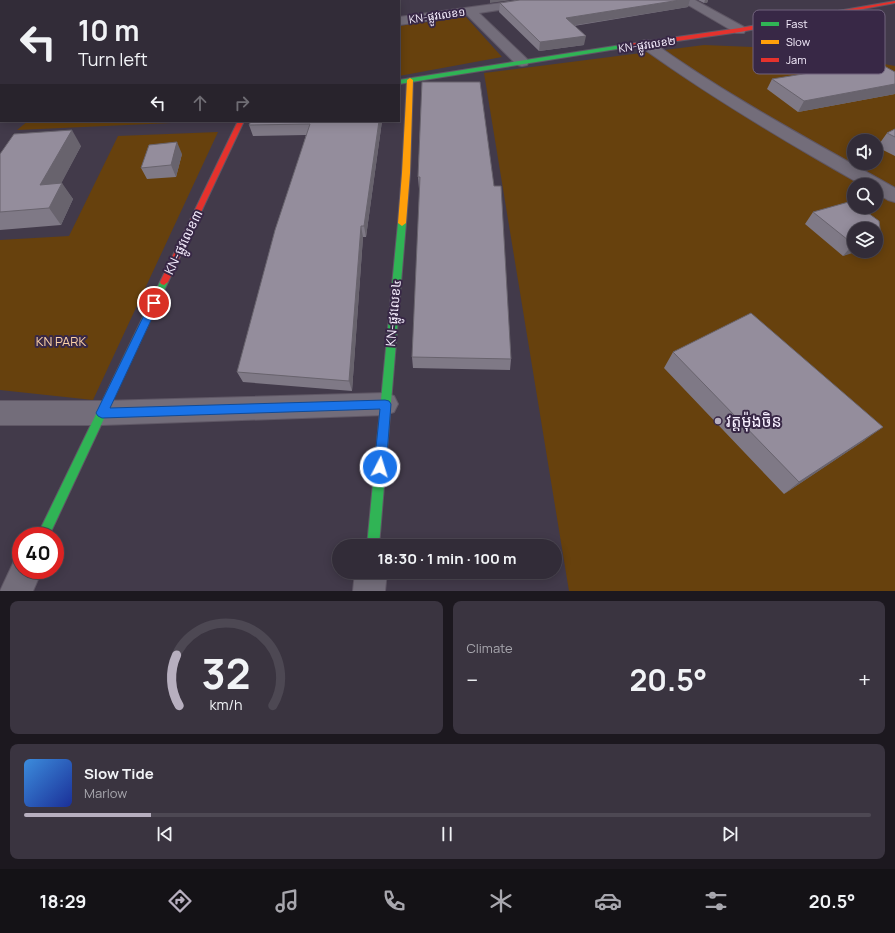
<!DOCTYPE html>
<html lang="en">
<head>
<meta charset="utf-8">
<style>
  body { margin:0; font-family:Manrope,"Noto Sans Khmer",sans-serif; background:#3a3440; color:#f1f3f6; height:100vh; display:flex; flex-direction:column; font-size:15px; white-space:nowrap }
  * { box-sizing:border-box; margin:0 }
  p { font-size:13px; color:#a8a7ae }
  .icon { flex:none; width:22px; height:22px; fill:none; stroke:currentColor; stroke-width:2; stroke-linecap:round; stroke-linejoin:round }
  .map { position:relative; height:591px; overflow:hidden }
  .panel { display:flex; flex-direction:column; gap:10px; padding:10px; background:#1c181f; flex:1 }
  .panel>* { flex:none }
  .guide { position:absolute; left:0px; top:0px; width:400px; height:122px; box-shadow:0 2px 10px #0003,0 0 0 1px #4d4853; background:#322c38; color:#f1f3f6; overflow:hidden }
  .controls { position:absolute; left:847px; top:134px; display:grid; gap:8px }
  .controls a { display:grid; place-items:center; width:36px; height:36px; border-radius:50%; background:#322c38; box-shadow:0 2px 10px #0003,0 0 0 1px #4d4853; font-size:20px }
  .speed { position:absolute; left:12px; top:527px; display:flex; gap:8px; font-size:20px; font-weight:700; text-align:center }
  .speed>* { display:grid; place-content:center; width:52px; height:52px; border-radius:50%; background:#322c38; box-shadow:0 2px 10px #0003,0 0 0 1px #4d4853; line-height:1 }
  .speed .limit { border:6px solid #d22; background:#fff; color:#111 }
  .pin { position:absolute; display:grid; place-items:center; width:34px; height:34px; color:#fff; margin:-17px; border:2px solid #fff; border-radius:50%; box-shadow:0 1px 4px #0007 }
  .me { position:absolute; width:44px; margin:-22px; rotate:5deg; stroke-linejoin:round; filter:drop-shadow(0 0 3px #0008) }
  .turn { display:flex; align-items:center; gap:14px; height:84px; padding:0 12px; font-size:18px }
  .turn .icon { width:52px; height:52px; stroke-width:2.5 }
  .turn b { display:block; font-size:28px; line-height:34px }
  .lanes { display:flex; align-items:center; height:38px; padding:0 12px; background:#0003; justify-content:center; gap:20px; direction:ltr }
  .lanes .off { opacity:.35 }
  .big { font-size:30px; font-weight:700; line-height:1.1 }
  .panel .widget { flex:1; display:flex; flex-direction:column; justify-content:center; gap:6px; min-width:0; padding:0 14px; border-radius:8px; background:#3a3440 }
  .panel .dial { align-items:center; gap:0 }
  .dial svg { height:104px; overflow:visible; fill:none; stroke:#4d4853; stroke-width:7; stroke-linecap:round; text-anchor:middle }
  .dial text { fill:#f1f3f6; stroke:none }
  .song { display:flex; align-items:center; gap:12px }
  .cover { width:48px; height:48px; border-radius:6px; background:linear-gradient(135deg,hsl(210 70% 55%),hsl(230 70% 35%)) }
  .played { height:4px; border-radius:2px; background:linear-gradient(90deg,#b7afbf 15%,#4d4853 15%) }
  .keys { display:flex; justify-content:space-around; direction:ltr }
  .heat { display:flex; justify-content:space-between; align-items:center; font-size:22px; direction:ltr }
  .panel .tiles { flex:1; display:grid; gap:10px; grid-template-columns:1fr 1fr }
  .widget:last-child { grid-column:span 2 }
  .trip { position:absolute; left:332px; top:539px; width:230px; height:40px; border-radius:20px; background:#322c38; box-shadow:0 2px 10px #0003,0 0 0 1px #4d4853; font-weight:700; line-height:40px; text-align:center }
  .dock { display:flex; height:64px; justify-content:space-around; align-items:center; background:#141216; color:#a8a7ae }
  .dock .icon { width:28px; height:28px }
  .dock .current { color:#b7afbf }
  .dock b { font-size:18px; color:#f1f3f6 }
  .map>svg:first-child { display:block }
  .green { fill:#67410d; fill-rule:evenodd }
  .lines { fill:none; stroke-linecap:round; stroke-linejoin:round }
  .street-casing { stroke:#5f5765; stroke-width:2 }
  .fast-casing { stroke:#5f5765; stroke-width:2 }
  .slow-casing { stroke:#5f5765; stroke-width:2 }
  .jam-casing { stroke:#5f5765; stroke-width:2 }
  .street { fill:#736d7a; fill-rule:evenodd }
  .fast { fill:#30b455; fill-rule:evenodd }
  .slow { fill:#ff9f0a; fill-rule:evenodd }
  .jam { fill:#e5322d; fill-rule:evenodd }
  .wall { fill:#7f7986 }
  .shaded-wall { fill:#68636d }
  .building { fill:#948d9c; stroke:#68636d }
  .route { fill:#1a73e8; stroke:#114b97 }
  .poi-dot { fill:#b7afbf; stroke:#382846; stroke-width:1.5 }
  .labels { text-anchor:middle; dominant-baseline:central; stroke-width:4; stroke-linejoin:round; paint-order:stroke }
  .far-street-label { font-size:11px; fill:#f6eefe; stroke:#382846 }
  .street-label { font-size:13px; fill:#f6eefe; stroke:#382846 }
  .park-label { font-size:13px; fill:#fbd1a6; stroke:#382846 }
  .near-poi-label { font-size:16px; fill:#f6eefe; stroke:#382846; text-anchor:start }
  .key { fill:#382846; stroke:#71637d; stroke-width:1 }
  .key-label { font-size:11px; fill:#f6eefe }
</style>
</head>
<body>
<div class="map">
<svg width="895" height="591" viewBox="0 0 895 591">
  <rect width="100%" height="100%" fill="#423a4a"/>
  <path class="green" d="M466,17L502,57L399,76V26Z
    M704,45L801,49L895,66V591H569L484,73ZM854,141H876V163H854ZM854,185H876V207H854ZM854,229H876V251H854Z
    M28,121H215L17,130Z
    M218,132L93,400L0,390V240L69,236L118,136Z"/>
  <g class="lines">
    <g class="street-casing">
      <path id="street" d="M522,0H552L550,2L546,3L479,13L527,59L529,62L527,65L522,66L517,65L467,15L399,25V17Z
        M681,0H695L744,27L746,30L744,33H736L683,2Z
        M646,40L651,41C729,97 812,141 895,188V202L888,200L876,193V185H862C786,142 712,98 641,47L639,44L641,41Z
        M0,109H1V119H0Z
        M385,393L394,396L398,404L394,412L385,415L102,425H0V401H102Z
        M21,556V570H42L33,591H0L15,559Z
        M355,572H387L385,591H353Z"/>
    </g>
    <g class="fast-casing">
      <path id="fast" d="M621,45L624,47L623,48L399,84V80Z
        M402,220L406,223L379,546H367L398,223Z
        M164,279L168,282L49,536H37L160,282Z"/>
    </g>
    <g class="slow-casing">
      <path id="slow" d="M410,78L413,80L410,173L406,223L402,226L398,223L402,173L407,80Z"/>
    </g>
    <g class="jam-casing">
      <path id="jam" d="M895,1V3L740,32L621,49L618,47L621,45L740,28Z
        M238,121H244L168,282L164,285L161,284L160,282Z"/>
    </g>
    <use href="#street" class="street"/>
    <use href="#fast" class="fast"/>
    <use href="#slow" class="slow"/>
    <use href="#jam" class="jam"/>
  </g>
  <path class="wall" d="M520,0H690L688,7L574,26L584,45L539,51L499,12L500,3Z
    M698,0H708L707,3H704Z
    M0,47H1V105H0Z
    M895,72V94L798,112L767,89L772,79Z
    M422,82L511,359L510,370L413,368L412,357L420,189H419L418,177Z
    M251,121H382L366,237H363L352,391L243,382L237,372L306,135L253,136L249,125Z
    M895,129V156L877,147L887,133Z
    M81,146L61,183L73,199L61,225L0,230V154Z
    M182,154L176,177L147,179L141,168Z
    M813,212L879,221L854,251L843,256L805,224Z
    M673,352L865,440L784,494L664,368Z"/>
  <path class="shaded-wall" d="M0,0H21L17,1H1V6H0Z
    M490,0H511L490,3Z
    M680,0H690L688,7L564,27L566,18Z
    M705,0H708L707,3H704Z
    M586,36L584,45L539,51L540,42Z
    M895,84V94L798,112L804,101Z
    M379,121H382L366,237L364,226Z
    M72,130L81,146L52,201L40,185Z
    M177,142L182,154L176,177L171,165Z
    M62,183L73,199L61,225L49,208Z
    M361,226L363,237L352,391L349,381Z
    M881,236L876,242V237Z
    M853,244H854V251H859L843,256Z
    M883,427L865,440L784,494L799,482Z"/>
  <path class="building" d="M520,0H680L566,18L586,36L540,42L500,3Z
    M0,47H1V93H0Z
    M877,62L895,72V84L804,101L772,79Z
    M422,82H480L494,186H501L511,359L412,357L420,177H418Z
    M251,121H379L364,226H361L349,381L237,372L275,230L310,124L249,125Z
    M895,129V137L887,133Z
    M72,130L40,185L62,183L49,208L0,212V154L14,134Z
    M177,142L171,165L141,168L149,145Z
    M852,201L854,202V207H860L879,221L881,236L876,237V229H854V244H853L813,212Z
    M751,313L883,427L799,482L673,352Z"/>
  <path class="route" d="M154,299L159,303L110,408L385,400L389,401L391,404L386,467L384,471L380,473L376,471L374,467L380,409L102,418L98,416L96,413L98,409L150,303Z"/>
  <circle class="poi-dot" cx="718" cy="421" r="4"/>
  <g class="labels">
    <g class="far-street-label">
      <text transform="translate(437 15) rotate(-8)">KN-ផ្លូវលេខ១</text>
      <text transform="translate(647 44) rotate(-8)">KN-ផ្លូវលេខ២</text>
    </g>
    <g class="street-label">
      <text transform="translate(183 242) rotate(-64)">KN-ផ្លូវលេខ៣</text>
      <text transform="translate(393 313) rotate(-85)">KN-ផ្លូវលេខ៤</text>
    </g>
    <g class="park-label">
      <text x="61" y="341">KN PARK</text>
    </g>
    <g class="near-poi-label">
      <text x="726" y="421">វត្តម៉ុងចិន</text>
    </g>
  </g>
  <rect x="753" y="10" width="132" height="64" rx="6" class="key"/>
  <rect x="761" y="22" width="18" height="4" fill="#30b455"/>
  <rect x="761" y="40" width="18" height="4" fill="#ff9f0a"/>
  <rect x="761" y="58" width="18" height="4" fill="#e5322d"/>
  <g class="key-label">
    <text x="786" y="28">Fast</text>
    <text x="786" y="46">Slow</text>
    <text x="786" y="64">Jam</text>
  </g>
</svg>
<div class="controls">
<a><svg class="icon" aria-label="sound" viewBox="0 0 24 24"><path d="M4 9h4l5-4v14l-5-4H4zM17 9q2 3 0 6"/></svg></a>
<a><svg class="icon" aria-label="search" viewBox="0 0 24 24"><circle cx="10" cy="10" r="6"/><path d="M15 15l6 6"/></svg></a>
<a><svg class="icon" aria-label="layers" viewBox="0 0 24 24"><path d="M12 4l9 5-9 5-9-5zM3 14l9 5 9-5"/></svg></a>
</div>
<div class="speed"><div class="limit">40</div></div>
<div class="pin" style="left:154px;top:303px;background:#d93025"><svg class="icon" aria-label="arrive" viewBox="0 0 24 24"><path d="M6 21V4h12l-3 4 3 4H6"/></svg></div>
<svg class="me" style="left:380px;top:467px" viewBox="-20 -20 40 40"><circle r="17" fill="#1a73e8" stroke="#fff" stroke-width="3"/><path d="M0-11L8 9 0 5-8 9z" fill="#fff"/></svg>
<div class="trip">18:30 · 1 min · 100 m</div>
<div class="guide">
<div class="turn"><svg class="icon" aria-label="left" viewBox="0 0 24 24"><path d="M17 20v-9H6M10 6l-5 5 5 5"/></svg><div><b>10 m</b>Turn left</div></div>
<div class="lanes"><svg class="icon" aria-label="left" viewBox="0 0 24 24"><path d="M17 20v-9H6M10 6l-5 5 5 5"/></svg><svg class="icon off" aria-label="ahead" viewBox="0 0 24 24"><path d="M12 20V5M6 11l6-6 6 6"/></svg><svg class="icon off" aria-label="right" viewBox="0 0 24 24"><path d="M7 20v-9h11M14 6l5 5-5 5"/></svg></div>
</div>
</div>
<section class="panel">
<div class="tiles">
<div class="widget dial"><svg viewBox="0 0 100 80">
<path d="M14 69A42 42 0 1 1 86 69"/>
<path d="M14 69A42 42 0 0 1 12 30" stroke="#b7afbf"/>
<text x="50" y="56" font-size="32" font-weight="700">32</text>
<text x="50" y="72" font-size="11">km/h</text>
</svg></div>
<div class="widget"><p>Climate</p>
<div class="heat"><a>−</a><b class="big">20.5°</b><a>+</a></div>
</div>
<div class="widget">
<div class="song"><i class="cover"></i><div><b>Slow Tide</b><p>Marlow</p></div></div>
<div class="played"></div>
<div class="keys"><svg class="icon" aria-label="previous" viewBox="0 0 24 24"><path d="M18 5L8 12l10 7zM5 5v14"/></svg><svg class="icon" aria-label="pause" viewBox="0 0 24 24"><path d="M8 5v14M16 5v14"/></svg><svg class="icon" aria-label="next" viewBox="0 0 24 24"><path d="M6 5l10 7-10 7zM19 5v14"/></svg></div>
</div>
</div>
</section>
<nav class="dock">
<b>18:29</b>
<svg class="icon current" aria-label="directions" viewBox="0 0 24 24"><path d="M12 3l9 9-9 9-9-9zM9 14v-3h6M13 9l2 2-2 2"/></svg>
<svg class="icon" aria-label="music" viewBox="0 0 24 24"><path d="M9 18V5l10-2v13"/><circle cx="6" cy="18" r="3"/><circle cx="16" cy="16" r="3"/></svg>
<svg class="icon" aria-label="phone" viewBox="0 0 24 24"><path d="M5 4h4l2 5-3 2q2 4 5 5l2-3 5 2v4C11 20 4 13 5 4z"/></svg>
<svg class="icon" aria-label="climate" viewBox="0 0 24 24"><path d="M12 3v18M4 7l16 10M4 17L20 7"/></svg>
<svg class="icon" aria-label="car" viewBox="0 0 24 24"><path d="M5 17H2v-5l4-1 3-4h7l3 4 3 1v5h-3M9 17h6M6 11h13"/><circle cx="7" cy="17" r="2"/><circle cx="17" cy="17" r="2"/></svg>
<svg class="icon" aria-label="filters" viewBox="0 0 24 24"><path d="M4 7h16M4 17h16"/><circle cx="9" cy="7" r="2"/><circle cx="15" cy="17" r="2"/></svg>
<b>20.5°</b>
</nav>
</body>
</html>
